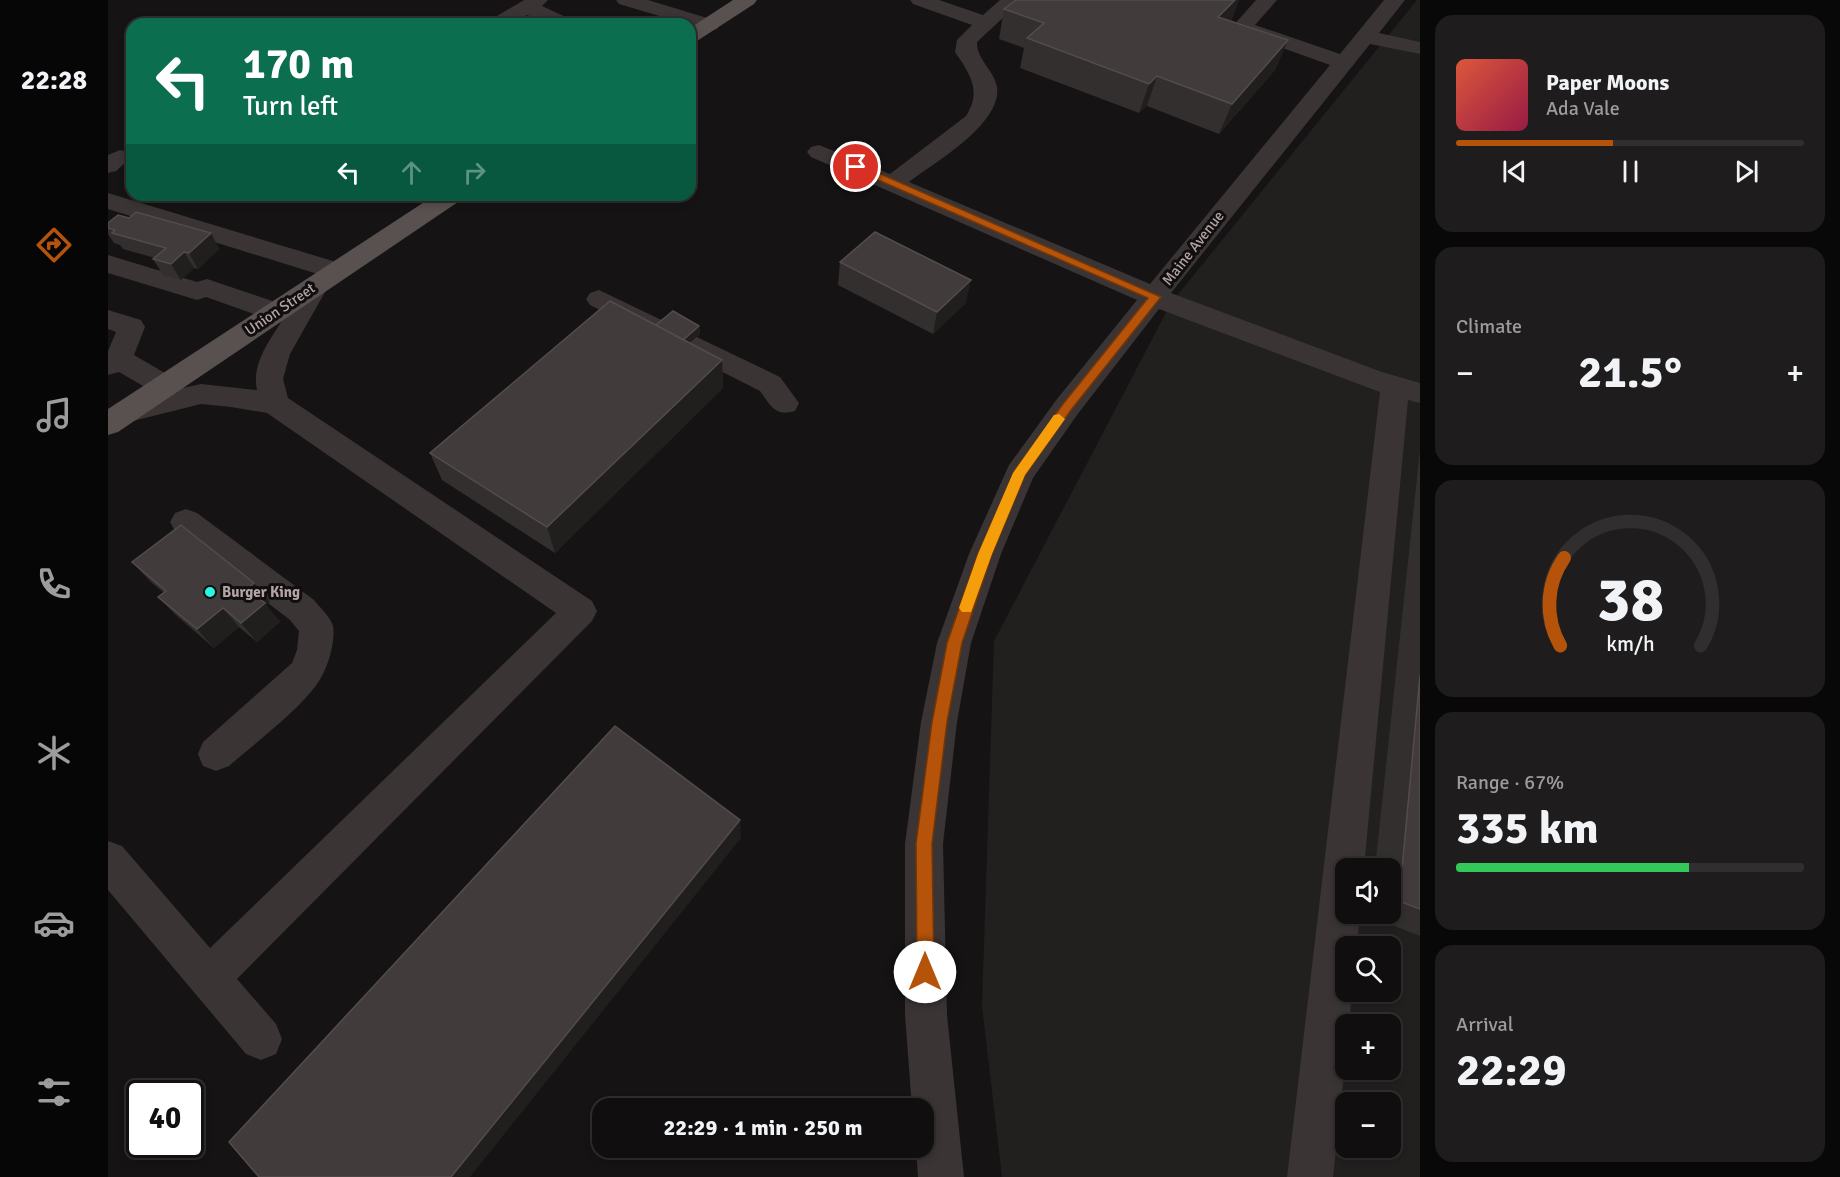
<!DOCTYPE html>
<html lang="en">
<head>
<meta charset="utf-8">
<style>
  body { margin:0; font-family:Signika,sans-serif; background:#1e1c1c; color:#f1f3f6; height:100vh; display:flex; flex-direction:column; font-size:22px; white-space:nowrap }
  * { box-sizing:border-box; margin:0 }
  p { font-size:20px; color:#9c9c9e }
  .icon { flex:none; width:33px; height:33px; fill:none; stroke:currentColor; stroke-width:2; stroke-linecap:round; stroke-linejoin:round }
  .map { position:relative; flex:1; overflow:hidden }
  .drawer { display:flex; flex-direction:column; gap:15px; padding:15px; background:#090808; width:420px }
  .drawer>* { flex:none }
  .top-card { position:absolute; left:18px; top:18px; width:570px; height:183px; border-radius:18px; box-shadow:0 3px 9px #0003,0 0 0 2px #302e2e; background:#0b6e4f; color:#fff; overflow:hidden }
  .tools { position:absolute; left:1227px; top:858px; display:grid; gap:12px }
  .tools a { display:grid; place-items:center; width:66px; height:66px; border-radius:12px; background:#100e0e; box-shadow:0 3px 9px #0003,0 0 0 2px #302e2e; font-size:30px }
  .speed { position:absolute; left:18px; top:1080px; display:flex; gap:12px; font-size:30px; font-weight:700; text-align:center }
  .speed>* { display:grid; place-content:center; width:78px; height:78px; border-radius:50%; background:#100e0e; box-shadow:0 3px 9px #0003,0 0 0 2px #302e2e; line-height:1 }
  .speed .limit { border:3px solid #111; border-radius:9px; background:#fff; color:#111 }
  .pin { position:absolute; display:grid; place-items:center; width:51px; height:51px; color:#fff; margin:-26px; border:3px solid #fff; border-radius:50%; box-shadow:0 2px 6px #0007 }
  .me { position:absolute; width:66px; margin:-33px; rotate:0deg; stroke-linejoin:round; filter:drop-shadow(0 0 4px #0008) }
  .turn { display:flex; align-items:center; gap:21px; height:126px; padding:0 18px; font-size:27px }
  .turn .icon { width:78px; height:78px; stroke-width:2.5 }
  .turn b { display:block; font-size:42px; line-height:51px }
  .lanes { display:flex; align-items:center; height:57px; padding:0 18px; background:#0003; justify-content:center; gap:30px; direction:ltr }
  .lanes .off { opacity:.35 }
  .big { font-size:45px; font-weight:700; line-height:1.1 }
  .drawer .widget { flex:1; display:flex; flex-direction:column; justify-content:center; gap:9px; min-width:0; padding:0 21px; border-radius:18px; background:#1e1c1c }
  .drawer .dial { align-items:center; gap:0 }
  .dial svg { height:156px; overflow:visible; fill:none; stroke:#302e2e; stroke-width:7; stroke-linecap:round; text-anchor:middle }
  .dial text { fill:#f1f3f6; stroke:none }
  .song { display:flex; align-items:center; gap:18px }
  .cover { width:72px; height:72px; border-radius:9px; background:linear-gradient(135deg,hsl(10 70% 55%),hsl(340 70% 35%)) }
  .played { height:6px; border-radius:3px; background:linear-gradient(90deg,#b45309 45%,#302e2e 45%) }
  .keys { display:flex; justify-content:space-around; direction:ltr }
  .heat { display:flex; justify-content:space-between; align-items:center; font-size:33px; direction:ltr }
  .charge { height:9px; border-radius:4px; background:linear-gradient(90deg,#34c759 67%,#302e2e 0) }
  .trip { position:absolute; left:484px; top:1098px; width:342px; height:60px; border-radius:18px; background:#100e0e; box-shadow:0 3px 9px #0003,0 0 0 2px #302e2e; font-weight:700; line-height:60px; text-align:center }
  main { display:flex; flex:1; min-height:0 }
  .tab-bar { display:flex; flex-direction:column; width:108px; justify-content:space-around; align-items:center; background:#060606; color:#9c9c9e }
  .tab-bar .icon { width:42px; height:42px }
  .tab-bar .current { color:#b45309 }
  .tab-bar b { font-size:27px; color:#f1f3f6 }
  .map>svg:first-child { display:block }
  .built { fill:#221f1f; fill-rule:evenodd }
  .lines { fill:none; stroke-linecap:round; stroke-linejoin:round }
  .minor { fill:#3a3434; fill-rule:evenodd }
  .major { fill:#595050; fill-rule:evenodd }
  .wall { fill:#332f2f }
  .shaded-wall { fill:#211e1e }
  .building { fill:#413b3c; stroke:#534c4c; stroke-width:1.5 }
  .route { fill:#b45309; stroke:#753606; stroke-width:1.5 }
  .slow { fill:#f59e0b }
  .poi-dot { fill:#29f6e3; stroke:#100e0e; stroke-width:2 }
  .labels { text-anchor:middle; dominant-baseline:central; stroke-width:6; stroke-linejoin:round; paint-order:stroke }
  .street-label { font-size:15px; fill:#b5a4a5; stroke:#100e0e }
  .poi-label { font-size:15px; font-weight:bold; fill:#b5a4a5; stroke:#100e0e; text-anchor:start }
</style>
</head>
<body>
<main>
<nav class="tab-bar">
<b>22:28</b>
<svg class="icon current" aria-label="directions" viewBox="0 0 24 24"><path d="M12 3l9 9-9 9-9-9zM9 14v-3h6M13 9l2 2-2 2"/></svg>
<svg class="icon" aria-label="music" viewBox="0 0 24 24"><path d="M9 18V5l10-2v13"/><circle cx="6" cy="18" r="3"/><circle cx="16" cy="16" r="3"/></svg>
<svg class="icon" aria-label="phone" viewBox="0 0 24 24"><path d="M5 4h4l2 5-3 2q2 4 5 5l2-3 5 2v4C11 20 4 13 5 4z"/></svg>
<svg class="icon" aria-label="climate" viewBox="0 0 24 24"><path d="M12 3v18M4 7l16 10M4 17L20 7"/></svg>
<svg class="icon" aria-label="car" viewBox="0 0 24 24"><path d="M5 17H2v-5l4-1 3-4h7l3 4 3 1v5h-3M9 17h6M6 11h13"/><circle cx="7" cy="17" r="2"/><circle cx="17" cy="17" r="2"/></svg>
<svg class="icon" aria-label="filters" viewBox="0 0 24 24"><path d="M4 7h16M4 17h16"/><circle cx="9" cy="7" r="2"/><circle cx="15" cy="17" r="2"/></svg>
</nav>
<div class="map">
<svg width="1312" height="1177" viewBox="0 0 1312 1177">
  <rect width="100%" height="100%" fill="#151313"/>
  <path class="built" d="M1309,0H1312V1177H894L874,1006L886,641L1063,303ZM1238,868H1282V914H1238ZM1238,946H1282V992H1238ZM1238,1024H1282V1070H1238ZM1238,1102H1282V1148H1238Z"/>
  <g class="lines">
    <path class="minor" d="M416,0H440L434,6L464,20L467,24H440L419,15L404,24H379L382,20Z
      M508,0H540L609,21L612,25L609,29L602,31L511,4Z
      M802,0H831L875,15L892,0H914L869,42C868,59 886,70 889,87C894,124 827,162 801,182L1042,284L1222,65L1127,31L1124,27L1148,0H1169L1147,25L1232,54L1276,0H1297L1271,33L1312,42V54L1262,44L1063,293L1274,372L1312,383V403L1300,400L1256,868H1238V914H1252L1249,946H1238V992H1244L1241,1024H1238V1056L1225,1177H1179L1272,392L1051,309L969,415L925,478L893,554L863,643L849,722L835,844L839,1015L856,1177H810L808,1148H816V1108H804L797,1015V844L813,722L829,643L861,554L901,465L949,399L1029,300L703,157L699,152L703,147L711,145L782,174L858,116C874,91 862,74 847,52L849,40L864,25L805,4Z
      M12,150L20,152L24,157L8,171L0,173V155Z
      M0,193L238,265L242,271L238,277L229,280L0,209Z
      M307,195H348L350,199L347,204L338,207L310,200Z
      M0,255L89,282L99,279L108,282L176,305L179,311L199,279L208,276L217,279L221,285L182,354L175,379L180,398L484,601L489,611L484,621L129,979L168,1024L174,1039L168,1054L153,1060L138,1054L0,890V841L14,846L102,948L448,613L159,413L123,407L93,404L17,423L7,420L2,412L7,404L49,394L11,372L0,375V351L8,332L0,329V310L33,320L37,327L26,355L67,379L71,386L70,389L93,384L149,390C143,364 162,340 175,319L166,321L98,297L89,300L0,273Z
      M491,290L672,377L691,403L687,411C667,417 663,406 652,391L482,305L478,299L482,293Z
      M78,509L89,513L206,600C212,608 222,616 225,626C228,642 219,671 209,684C190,711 147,743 121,766L108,771L95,766L90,754L95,742L184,663L189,650L191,631L182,620L67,531L62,522L67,513Z"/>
    <path class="major" d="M625,0H649L646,4L589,41L582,43V28Z
      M327,195H356L353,200L10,432L0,435V409Z"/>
  </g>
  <path class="wall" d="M908,0H1131L1123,21L1180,40L1167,70L1111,134L1039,106L1031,113L912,68L916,48L891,39L896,9Z
    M0,223L103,233L111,249L90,269L86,268L73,280L55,275L45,259L47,258L15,249L12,245L6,243L0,234Z
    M732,262L858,303L825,334L730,285Z
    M548,325L591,326L592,334L581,343L614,360L615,388L447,553L334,480L322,453Z
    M1312,450V936L1261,916L1262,914H1282V868H1267Z
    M24,562L162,602L158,605L172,622L149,642L131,627L106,648L69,616L50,597L56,593L43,582Z"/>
  <path class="shaded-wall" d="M1127,0H1131L1123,21L1110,17Z
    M1180,40L1167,70L1111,134L1124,104Z
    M1049,76L1039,106L1031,113L1041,84Z
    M103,233L111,249L90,269L81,253Z
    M76,252L86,268L73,280L63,264Z
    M863,280L858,303L825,334L829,312Z
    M591,326L592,334L562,360L561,352Z
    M614,360L615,388L447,553L439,527Z
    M146,583L162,602L158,605L172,622L149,642L133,623L139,589Z
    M115,608L131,627L106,648L89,629Z
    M632,820L633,838L362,1177H343Z"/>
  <path class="building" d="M908,0H1127L1110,17L1180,40L1124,104L1049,76L1041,84L919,38L936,23L896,9Z
    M28,212L103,233L81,253L76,252L63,264L45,259L58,248L4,233L7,230L0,228V223L10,215L21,218Z
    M767,232L863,280L829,312L732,262Z
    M502,301L614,360L439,527L322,453Z
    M565,311L591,326L575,340L548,325Z
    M73,525L146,583L139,589L157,603L133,623L115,608L89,629L50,597L58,591L24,562Z
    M1312,676V909L1291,901Z
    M507,726L632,820L343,1177H151L121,1142Z"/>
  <path class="route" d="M745,165H752L1053,297L963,410L917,475L884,554L854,643L839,722L824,844L826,972L823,978L817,981L811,978L809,972L808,844L824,722L839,643L870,554L907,470L955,404L1040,298L745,169Z"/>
  <path class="slow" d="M951,414L957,419L917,475L884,554L863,612H854L851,608L870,554L905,473L946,415Z"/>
  <circle class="poi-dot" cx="102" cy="592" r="6"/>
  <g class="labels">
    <g class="street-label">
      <text transform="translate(1085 248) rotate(-52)">Maine Avenue</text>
      <text transform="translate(172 309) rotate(-34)">Union Street</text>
    </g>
    <g class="poi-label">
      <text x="114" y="592">Burger King</text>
    </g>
  </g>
</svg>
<div class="tools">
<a><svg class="icon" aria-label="sound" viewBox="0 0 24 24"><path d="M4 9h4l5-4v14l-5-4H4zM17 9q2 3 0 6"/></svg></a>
<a><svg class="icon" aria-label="search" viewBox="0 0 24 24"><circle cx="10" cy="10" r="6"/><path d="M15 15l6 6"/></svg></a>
<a>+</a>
<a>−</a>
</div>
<div class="speed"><div class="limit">40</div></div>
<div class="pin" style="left:748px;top:167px;background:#d93025"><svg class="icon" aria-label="arrive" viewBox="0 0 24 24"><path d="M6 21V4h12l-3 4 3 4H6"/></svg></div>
<svg class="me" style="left:817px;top:972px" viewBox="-20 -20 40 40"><circle r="19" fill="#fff"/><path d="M0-13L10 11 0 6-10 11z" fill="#b45309"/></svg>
<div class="trip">22:29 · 1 min · 250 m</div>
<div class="top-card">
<div class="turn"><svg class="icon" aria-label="left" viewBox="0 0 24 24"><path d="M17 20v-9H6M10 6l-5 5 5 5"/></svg><div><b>170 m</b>Turn left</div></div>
<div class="lanes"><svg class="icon" aria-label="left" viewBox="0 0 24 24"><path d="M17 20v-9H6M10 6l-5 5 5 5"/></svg><svg class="icon off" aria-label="ahead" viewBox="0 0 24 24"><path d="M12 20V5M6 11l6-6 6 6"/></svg><svg class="icon off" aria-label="right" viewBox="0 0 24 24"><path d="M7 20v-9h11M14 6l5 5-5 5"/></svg></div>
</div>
</div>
<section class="drawer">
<div class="widget">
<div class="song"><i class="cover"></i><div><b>Paper Moons</b><p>Ada Vale</p></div></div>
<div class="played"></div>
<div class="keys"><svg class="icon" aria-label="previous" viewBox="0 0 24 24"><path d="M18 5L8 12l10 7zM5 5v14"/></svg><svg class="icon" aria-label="pause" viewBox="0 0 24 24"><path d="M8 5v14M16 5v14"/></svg><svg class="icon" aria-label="next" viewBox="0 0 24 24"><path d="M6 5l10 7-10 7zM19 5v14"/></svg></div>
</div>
<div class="widget"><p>Climate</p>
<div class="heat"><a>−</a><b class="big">21.5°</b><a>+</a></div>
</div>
<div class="widget dial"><svg viewBox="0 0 100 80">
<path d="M14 69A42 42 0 1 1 86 69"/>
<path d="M14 69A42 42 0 0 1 16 24" stroke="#b45309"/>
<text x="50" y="56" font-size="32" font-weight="700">38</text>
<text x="50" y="72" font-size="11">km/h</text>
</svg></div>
<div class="widget"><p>Range · 67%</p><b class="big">335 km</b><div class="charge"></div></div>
<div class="widget"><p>Arrival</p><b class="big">22:29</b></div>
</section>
</main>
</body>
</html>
